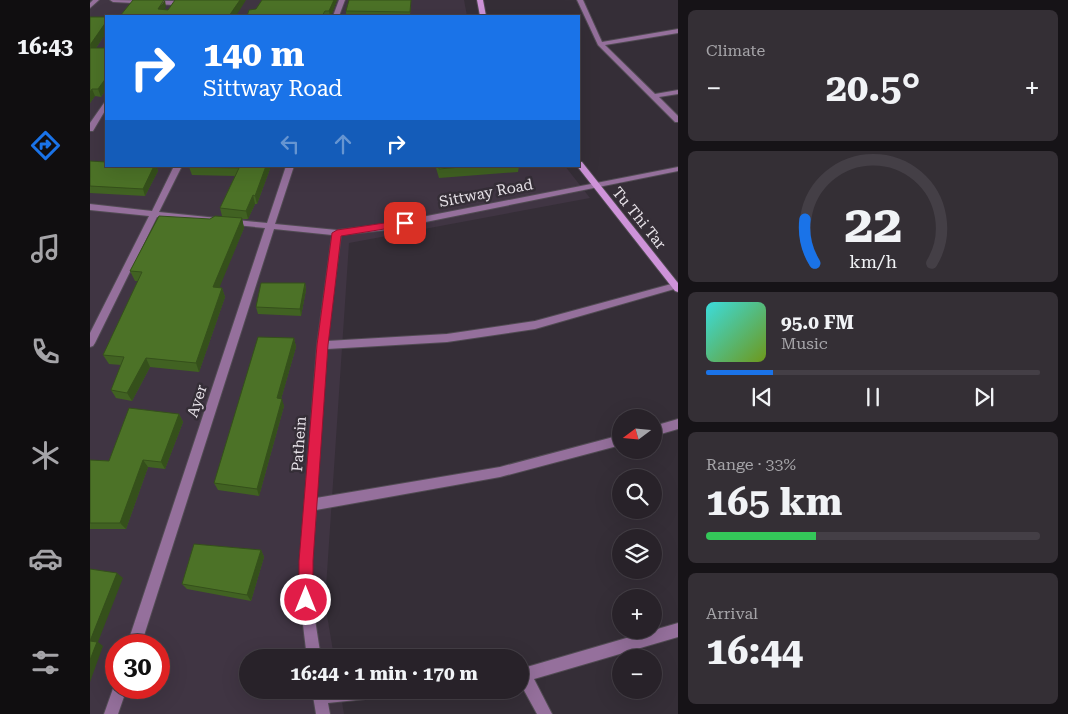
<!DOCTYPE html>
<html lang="en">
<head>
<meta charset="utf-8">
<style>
  body { margin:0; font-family:"Roboto Serif",serif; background:#342f35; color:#f1f3f6; height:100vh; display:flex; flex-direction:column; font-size:19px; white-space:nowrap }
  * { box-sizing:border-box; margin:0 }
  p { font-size:16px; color:#a5a4a8 }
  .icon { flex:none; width:28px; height:28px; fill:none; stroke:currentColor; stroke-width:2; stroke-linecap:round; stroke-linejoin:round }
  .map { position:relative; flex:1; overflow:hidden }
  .drawer { display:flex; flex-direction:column; gap:10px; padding:10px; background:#161317; width:390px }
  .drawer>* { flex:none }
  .top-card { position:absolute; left:15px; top:15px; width:475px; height:152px; border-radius:0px; box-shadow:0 5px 20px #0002,0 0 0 1px #443f46; background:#1a73e8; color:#fff; overflow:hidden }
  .needle { width:32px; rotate:254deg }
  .fabs { position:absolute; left:522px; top:409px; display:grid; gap:10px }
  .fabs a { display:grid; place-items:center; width:50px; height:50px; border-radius:50%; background:#282229; box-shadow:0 5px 20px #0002,0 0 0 1px #443f46; font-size:25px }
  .speed { position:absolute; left:15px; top:634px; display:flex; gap:10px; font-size:25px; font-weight:700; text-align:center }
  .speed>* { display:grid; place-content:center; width:65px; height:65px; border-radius:50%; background:#282229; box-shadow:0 5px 20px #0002,0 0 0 1px #443f46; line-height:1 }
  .speed .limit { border:8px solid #d22; background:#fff; color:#111 }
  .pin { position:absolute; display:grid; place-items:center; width:42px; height:42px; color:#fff; margin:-21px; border-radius:10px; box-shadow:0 2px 8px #0006 }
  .me { position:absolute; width:55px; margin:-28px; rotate:0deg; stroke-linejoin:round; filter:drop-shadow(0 0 4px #0008) }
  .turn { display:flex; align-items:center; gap:18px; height:105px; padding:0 15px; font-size:22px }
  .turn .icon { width:65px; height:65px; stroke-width:2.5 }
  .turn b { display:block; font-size:35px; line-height:42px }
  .lanes { display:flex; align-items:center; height:48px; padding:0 15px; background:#0003; justify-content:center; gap:25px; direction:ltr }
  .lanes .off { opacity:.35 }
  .big { font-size:38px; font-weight:700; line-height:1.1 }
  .drawer .card { flex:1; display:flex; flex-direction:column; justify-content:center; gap:8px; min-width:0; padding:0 18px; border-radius:8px; background:#342f35 }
  .drawer .dial { align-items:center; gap:0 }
  .dial svg { height:130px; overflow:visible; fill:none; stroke:#443f46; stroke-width:7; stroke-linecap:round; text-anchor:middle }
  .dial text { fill:#f1f3f6; stroke:none }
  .song { display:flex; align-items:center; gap:15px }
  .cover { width:60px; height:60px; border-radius:8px; background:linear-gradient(135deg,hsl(180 70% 55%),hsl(80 70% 35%)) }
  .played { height:5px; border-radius:2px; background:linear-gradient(90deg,#1a73e8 20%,#443f46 20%) }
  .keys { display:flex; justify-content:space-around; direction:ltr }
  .heat { display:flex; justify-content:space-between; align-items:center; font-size:28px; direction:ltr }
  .charge { height:8px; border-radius:4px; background:linear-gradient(90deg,#34c759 33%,#443f46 0) }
  .trip { position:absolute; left:149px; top:649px; width:290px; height:50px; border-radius:25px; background:#282229; box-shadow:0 5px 20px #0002,0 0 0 1px #443f46; font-weight:700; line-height:50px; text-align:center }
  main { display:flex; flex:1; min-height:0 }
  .tabs { display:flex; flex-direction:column; width:90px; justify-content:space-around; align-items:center; background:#100e10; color:#a5a4a8 }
  .tabs .icon { width:35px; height:35px }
  .tabs .on { color:#1a73e8 }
  .tabs b { font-size:22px; color:#f1f3f6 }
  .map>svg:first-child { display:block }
  .built { fill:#403543; fill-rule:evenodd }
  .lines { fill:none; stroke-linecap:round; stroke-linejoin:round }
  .street-casing { stroke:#514b53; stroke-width:2 }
  .secondary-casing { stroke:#514b53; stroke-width:2 }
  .street { fill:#95709c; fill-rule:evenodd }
  .secondary { fill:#ce93d9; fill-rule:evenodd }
  .wall { fill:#416222 }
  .shaded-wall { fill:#35501b }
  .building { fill:#4c7227; stroke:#35501b }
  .route { fill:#e11d48; stroke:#92132f }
  .labels { text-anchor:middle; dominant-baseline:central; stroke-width:5; stroke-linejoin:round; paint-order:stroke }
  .street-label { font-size:15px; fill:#e7e2e8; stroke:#352e37 }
</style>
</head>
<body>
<main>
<nav class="tabs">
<b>16:43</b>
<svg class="icon on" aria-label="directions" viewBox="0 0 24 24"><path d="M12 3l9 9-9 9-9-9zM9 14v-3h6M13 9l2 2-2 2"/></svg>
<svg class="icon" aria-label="music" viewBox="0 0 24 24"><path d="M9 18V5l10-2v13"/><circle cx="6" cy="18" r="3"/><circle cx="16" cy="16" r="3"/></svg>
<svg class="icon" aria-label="phone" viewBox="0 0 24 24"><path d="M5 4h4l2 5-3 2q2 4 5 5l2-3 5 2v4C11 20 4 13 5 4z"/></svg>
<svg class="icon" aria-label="climate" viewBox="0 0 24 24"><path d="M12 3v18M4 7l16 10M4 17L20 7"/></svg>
<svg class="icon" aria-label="car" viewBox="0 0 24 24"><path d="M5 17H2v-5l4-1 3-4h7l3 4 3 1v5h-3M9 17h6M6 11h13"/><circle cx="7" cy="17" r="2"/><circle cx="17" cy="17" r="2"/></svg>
<svg class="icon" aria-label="filters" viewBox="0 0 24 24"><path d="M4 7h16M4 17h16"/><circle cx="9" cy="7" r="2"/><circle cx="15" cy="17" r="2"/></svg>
</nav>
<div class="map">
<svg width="588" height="714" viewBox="0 0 588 714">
  <rect width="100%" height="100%" fill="#352e37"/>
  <path class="built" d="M0,0H374L377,16H16V166H475L500,198L259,243L235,603L244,657L158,658V690H250L254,714H0ZM26,645H69V688H26Z"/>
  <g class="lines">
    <g class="street-casing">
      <path id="street" d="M3,0H9L0,8V3Z
        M20,0L84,1L87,3L84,5L23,2Z
        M249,0H255L249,16H243Z
        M487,0H493L512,42L588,29V33L515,45L565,94L588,90V94L569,97L588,116V122H585L508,45Z
        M16,102V109L3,131H0V123L14,103Z
        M84,166H92L69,212L177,223L196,166H204L185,224L247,230L296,224L588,167V171L296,230L251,235L237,341L357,334L445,321L585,283L588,284V288L445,329L357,342L237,349L226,498L410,467L531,435V445L410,477L226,510L222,561V600L231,658H217L210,600V561L227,345L242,235L184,229L51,645H37L175,228L67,217L5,343L3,346L0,347V333L59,216L0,210V204L62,211Z
        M588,419V429L564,436V426Z
        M588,623V637L444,679L462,714H447L430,683V669Z
        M25,683H26V688H37L28,714H14Z
        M222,690H301L299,695L294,697L238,703L240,714H226Z"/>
    </g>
    <g class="secondary-casing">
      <path id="secondary" d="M387,0H393L396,16H390Z
        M489,162H492L588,283V292L585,291L487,166H489Z"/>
    </g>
    <use href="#street" class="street"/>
    <use href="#secondary" class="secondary"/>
  </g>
  <path class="wall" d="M172,0H247L241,16H157L166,9Z
    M321,0L320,16H256V11Z
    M0,17L16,33L6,48H16V89L11,97L5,96L0,103Z
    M0,161L16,166H66L68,171L55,196L0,193Z
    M99,166H181L167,204H165L158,219H152L154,228L129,287L132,288L135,297L109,372L60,367L42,401L26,398L21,390L31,365L19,364L13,355L48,281H45L40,271L120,219L132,216L130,208L145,176L102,175L99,167Z
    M328,166H429L428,172L349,178L346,168Z
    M215,283L216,290L211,316L168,314L166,307Z
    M204,338L206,347L191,399L194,406L169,496L128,490L124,483Z
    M89,414L93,422L75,469L58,467L36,529H0V460L19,461Z
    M171,550L174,557L161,601L97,589L92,584Z"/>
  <path class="shaded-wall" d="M75,0L76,7L70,16L68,9Z
    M150,0H156L146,16H139Z
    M244,0H247L241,16H240L239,11Z
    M16,22V33L1,55L0,45Z
    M16,78V89L11,97L8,89Z
    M2,89L5,96L0,103V92Z
    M61,166H66L68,171L55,196L53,189Z
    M176,166H181L167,204L165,196Z
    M163,195L165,204L158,219L156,211Z
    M152,218L154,228L126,296L123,287Z
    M215,283L216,290L211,316L210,309Z
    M132,288L135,297L109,372L106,363Z
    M204,338L206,347L189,406L187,398Z
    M56,358L60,367L42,401L37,393Z
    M192,399L194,406L169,496L167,489Z
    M89,414L93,422L75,469L71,462Z
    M53,460L58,467L36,529L30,523Z
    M171,550L174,557L161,601L157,595Z
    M27,573L33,578L8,642L13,646L0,682V641Z"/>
  <path class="building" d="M43,0H74L68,9L78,10L85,0H150L139,16H30Z
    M172,0H244L239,11H235L232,16H157L159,10L166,9Z
    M259,0H321L320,12L256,11Z
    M0,17H16V22L0,45Z
    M0,48H16V78L8,89H2L0,92Z
    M0,161L16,162V166H64L53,189L0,186Z
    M99,166H176L165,196L163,195L156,211L130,208L149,168L99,167Z
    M349,166H382L349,169Z
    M69,216L120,219L125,216L152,218L123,287L132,288L106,363L56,358L37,393L21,390L34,357L13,355L52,272L40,271Z
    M171,283H215L210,309L166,307Z
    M168,337L204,338L187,398L192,399L167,489L124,483Z
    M39,408L89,414L71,462L53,460L30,523H0V460L19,461Z
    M104,544L171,550L157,595L92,584Z
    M0,569L27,573L0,641Z
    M0,641L7,642L0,660Z"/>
  <path class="route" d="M315,220L320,223L319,225L251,236L238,345L223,561V600L221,605L216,607L211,605L209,600V561L227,345L242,233L247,230Z"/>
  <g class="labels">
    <g class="street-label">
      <text transform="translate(396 193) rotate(-11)">Sittway Road</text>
      <text transform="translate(549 218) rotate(51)">Tu Thi Tar</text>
      <text transform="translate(107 401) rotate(-72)">Ayer</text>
      <text transform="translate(209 444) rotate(-86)">Pathein</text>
    </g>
  </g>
</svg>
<div class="fabs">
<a><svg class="needle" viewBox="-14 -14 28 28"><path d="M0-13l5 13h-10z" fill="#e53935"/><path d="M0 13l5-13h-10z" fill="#a5a4a8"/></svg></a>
<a><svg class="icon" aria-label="search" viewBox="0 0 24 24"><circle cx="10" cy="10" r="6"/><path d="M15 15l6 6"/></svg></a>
<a><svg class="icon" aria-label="layers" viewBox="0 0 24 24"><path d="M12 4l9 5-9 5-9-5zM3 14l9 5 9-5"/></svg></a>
<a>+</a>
<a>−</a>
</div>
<div class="speed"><div class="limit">30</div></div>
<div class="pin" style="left:315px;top:223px;background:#d93025"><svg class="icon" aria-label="arrive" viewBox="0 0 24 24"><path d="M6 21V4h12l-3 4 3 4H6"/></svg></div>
<svg class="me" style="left:216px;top:600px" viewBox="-20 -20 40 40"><circle r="17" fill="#e11d48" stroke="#fff" stroke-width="3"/><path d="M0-11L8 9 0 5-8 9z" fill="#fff"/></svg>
<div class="trip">16:44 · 1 min · 170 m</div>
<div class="top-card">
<div class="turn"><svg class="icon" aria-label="right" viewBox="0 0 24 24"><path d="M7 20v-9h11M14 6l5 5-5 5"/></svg><div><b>140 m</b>Sittway Road</div></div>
<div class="lanes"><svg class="icon off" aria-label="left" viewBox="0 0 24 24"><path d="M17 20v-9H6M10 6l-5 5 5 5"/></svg><svg class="icon off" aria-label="ahead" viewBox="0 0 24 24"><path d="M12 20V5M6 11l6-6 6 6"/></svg><svg class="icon" aria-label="right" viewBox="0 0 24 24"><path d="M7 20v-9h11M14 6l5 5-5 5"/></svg></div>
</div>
</div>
<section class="drawer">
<div class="card"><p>Climate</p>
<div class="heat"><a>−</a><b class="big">20.5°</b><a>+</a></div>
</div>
<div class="card dial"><svg viewBox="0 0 100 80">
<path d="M14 69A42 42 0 1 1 86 69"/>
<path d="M14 69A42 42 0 0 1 8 42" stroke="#1a73e8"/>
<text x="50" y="56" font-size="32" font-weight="700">22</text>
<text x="50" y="72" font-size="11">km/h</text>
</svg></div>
<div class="card">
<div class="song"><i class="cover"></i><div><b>95.0 FM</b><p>Music</p></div></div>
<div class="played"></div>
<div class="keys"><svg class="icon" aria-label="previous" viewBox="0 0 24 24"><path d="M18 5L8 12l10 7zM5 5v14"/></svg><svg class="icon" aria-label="pause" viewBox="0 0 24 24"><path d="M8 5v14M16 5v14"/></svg><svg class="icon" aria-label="next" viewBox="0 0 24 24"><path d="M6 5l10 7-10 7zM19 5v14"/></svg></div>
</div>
<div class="card"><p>Range · 33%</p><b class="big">165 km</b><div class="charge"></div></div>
<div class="card"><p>Arrival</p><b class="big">16:44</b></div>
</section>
</main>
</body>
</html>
